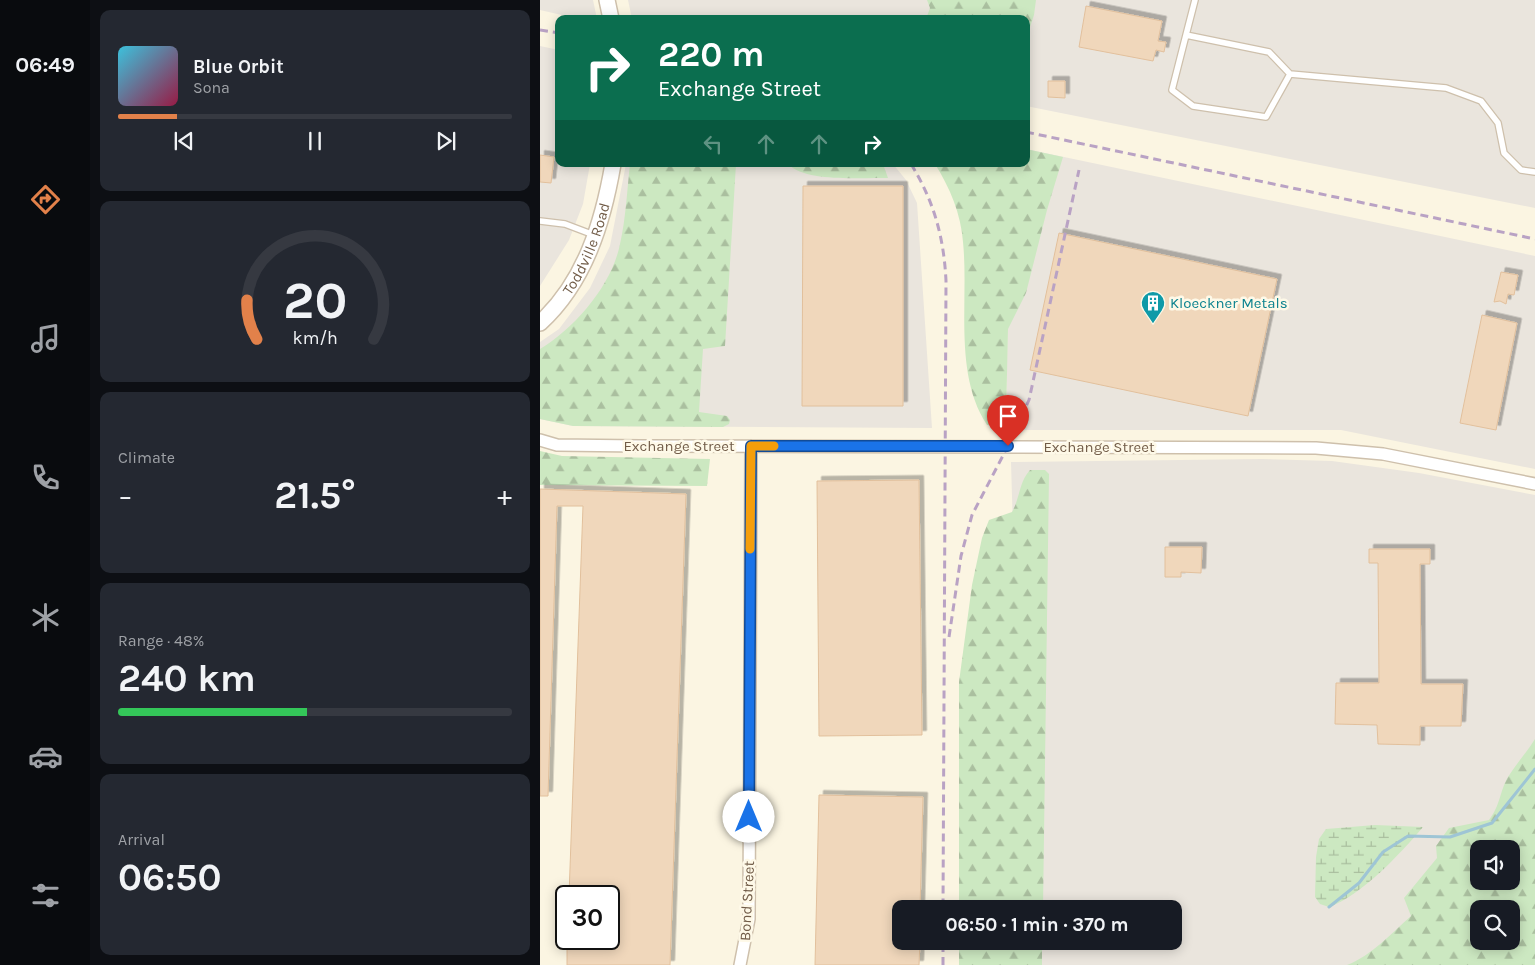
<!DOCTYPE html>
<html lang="en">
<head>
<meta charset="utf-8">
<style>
  body { margin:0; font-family:Karla,sans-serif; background:#242831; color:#f1f3f6; height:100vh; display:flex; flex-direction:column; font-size:19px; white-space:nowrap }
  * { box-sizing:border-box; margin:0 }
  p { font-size:16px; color:#9ea1a6 }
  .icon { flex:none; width:28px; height:28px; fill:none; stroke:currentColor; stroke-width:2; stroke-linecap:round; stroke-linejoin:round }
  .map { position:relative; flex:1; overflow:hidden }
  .side { display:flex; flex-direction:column; gap:10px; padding:10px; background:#0d0f14; width:450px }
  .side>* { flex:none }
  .hud { position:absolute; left:15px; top:15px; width:475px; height:152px; border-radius:10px; box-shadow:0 2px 12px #0003; background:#0b6e4f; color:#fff; overflow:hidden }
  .fabs { position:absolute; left:930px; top:840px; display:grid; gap:10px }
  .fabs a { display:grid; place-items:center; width:50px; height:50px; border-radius:10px; background:#171b24; box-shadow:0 2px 12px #0003; font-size:25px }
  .speed { position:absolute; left:15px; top:885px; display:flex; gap:10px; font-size:25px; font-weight:700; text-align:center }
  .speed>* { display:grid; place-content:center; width:65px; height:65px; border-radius:50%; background:#171b24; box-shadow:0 2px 12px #0003; line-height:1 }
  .speed .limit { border:2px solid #111; border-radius:8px; background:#fff; color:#111 }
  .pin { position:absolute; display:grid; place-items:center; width:42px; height:42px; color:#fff; margin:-51px -21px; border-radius:50% 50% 50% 0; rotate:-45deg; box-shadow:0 0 5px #0007 }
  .pin .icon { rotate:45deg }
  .me { position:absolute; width:55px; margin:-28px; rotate:0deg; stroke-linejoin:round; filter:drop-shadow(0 0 4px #0008) }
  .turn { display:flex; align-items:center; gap:18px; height:105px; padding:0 20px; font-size:22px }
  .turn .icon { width:65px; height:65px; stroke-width:2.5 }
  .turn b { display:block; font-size:35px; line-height:42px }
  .lanes { display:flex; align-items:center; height:48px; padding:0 20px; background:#0003; justify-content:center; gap:25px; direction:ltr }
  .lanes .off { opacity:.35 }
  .big { font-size:38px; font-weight:700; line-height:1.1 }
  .side .tile { flex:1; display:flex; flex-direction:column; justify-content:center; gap:8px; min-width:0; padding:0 18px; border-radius:10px; background:#242831 }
  .side .dial { align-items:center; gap:0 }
  .dial svg { height:130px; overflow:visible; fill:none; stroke:#363941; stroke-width:7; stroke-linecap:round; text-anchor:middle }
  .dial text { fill:#f1f3f6; stroke:none }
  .song { display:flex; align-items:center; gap:15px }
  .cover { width:60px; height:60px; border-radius:8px; background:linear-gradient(135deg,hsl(190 70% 55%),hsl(340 70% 35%)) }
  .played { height:5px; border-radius:2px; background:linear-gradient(90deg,#e2814a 15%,#363941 15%) }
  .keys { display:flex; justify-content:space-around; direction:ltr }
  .heat { display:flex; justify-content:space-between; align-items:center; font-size:28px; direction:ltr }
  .charge { height:8px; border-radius:4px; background:linear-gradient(90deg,#34c759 48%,#363941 0) }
  .trip { position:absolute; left:352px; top:900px; width:290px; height:50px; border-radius:10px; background:#171b24; box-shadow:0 2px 12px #0003; font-weight:700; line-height:50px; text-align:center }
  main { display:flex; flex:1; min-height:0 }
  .tabs { display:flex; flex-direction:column; width:90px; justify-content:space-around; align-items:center; background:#090b0e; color:#9ea1a6 }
  .tabs .icon { width:35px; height:35px }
  .tabs .active { color:#e2814a }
  .tabs b { font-size:22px; color:#f1f3f6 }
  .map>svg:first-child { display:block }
  .industrial { fill:#eae5dd; fill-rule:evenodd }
  .forest { fill:url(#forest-firs); fill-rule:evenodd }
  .wetland { fill:url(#wetland-marsh) }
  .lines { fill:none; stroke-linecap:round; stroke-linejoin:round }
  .stream { stroke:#9ec5d5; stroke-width:3 }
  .building { fill:#f0d7bb; stroke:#e2c09c; filter:url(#shadow) }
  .service-casing { stroke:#cec0ac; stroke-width:8 }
  .minor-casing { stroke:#cec0ac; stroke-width:14 }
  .tertiary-casing { stroke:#cec0ac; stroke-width:18 }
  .service { stroke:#fff; stroke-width:5.5 }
  .minor { stroke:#fff; stroke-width:11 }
  .tertiary { stroke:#fff; stroke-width:15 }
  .rail { stroke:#b9a2c4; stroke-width:3; stroke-dasharray:8 5; stroke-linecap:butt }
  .route-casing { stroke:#114b97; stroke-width:12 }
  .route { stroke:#1a73e8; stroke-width:9 }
  .slow { stroke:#f59e0b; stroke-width:9 }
  .labels { text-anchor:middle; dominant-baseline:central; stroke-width:5; stroke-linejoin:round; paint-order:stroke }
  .street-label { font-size:15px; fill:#725d49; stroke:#fef9e8 }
  .culture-label { font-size:15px; fill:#0d838f; stroke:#fef9e8; text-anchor:start }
</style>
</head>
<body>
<main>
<nav class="tabs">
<b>06:49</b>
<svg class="icon active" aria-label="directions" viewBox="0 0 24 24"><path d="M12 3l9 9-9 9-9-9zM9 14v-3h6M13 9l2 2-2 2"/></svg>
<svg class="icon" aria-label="music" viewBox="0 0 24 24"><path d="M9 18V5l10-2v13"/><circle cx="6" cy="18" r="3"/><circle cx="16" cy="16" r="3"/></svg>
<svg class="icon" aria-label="phone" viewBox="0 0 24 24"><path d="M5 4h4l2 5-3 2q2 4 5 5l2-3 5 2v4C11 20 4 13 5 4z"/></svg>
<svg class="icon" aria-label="climate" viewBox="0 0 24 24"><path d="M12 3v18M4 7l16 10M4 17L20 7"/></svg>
<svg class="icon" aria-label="car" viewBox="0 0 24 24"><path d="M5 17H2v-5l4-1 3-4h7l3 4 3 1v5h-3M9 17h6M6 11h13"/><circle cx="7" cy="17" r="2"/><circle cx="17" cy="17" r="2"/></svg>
<svg class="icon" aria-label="filters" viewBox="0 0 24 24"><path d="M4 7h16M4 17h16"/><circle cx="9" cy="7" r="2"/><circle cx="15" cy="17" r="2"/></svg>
</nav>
<section class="side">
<div class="tile">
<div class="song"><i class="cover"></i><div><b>Blue Orbit</b><p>Sona</p></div></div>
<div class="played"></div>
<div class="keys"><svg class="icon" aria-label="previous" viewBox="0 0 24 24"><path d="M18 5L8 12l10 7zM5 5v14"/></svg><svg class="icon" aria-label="pause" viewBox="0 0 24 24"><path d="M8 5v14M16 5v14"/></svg><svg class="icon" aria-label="next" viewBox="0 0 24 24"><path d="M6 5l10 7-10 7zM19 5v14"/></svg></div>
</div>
<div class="tile dial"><svg viewBox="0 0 100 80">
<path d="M14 69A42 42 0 1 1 86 69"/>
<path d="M14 69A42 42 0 0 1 8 45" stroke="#e2814a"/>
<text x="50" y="56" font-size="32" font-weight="700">20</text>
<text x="50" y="72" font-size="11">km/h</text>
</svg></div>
<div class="tile"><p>Climate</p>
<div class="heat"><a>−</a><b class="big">21.5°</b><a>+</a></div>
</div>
<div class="tile"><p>Range · 48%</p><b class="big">240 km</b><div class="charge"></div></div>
<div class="tile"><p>Arrival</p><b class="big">06:50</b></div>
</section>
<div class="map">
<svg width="995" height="965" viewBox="0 0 995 965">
  <defs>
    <pattern id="forest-firs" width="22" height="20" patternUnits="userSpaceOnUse" patternTransform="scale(1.25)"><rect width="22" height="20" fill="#cce8c1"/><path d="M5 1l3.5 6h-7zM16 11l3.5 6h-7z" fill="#aabf9f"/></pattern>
    <pattern id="wetland-marsh" width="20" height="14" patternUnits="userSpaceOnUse" patternTransform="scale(1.25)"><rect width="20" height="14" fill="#cce8c1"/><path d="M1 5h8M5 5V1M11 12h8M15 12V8" fill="none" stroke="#aabf9f"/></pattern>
    <filter id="shadow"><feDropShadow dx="4.5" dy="-4.5" stdDeviation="0" flood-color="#0004"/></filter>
  </defs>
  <rect width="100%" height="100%" fill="#fbf5e2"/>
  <path class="industrial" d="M0,0H53L57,19H39L0,10Z
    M88,0H995V208L486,106V19H92Z
    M0,46L19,50V164H50L43,204L29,240L0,286Z
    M486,149L995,256V469L801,430H466L470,164H486Z
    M86,164H353L366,180L377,203L392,428L33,426L0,419V342L19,329L50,288L70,246Z
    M722,459L792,461L879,473L995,495V965H485V941H634V909H484L471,462ZM939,849H971V881H939ZM939,909H971V941H939Z"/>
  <path class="forest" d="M387,0H496L494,15L486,39V19H386L390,8Z
    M486,149L523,157L507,210L486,293L468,329L466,419C461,426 456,426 447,425C413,373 429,301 423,242C421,214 410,188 395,164H486Z
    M90,164H196L185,346L163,349L159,412L187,416L190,420L189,424L183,427L33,426L0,419V349C35,328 72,285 80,244C86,218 87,190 90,164Z
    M248,164H343L348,178C321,177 267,183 248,164Z
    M0,451L22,456L170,459L167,486L0,485Z
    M490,470H505L509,474L503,909H419V682L432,585L442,538L449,520L472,512C480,498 479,482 490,470Z
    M995,739V965H807C831,956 852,933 871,916L864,898L897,858L896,846L909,828L949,820C961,804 959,793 968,777C976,764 987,752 995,739ZM939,849H971V881H939ZM939,909H971V941H939Z
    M419,941H502V965H419Z"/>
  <path class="wetland" d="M835,825L883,827C860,854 822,895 789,907L780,904L775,897L776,857L779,839L786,829Z"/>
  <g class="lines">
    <path class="stream" d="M789,907L819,883L843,852L868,836L910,837L952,823L995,769"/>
  </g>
  <path class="building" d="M546,6L622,21L618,41L626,42L624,52L616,50L613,61L539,47Z
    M508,81H525V98L508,97Z
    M0,155L14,157L11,183L0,182Z
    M263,186H363V406H262Z
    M519,233L737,279L708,416L490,370Z
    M961,272L978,275L974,295L968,294L966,304L960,301L954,302Z
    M942,315L977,323L956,430L920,423Z
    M379,480L382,735L279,736L277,481Z
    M0,489L146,494L130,965H27V939H69V896H29L43,506H17L8,796H0Z
    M625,547H662L661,573L641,572V577H625Z
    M829,549H890V564H880L881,684H923L921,726H880V745L838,744L837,725L795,724L796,683H839L838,563H829Z
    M279,795L383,797L380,909H361V941H380L379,965H275Z"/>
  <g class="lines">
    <g class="service-casing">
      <path id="service" d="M646,35L655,0
        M750,74L726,117L653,106L632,90L646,35L729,52L750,74L906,88L941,101L958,123L964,153L981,170L995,172
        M0,221L25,224L54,235"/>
    </g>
    <g class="minor-casing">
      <path id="minor" d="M0,440L17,445L100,446L776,448L843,454L995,484
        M200,965L209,919L211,446"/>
    </g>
    <g class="tertiary-casing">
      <g id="tertiary">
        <path d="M67,0L71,19"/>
        <path id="s1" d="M0,323C45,282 63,222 73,164"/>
      </g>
    </g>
    <use href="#service" class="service"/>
    <use href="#minor" class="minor"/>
    <use href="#tertiary" class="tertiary"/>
    <path class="rail" d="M0,30L19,33
      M486,132L995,239
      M371,164C394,201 404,238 406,281L403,909
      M409,637L421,556L432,515L468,446L489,400L539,170
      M403,965V941"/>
  </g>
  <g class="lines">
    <g class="route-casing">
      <path id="route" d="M209,817L211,446H468"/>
    </g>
    <use href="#route" class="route"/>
    <path class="slow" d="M210,549L211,446H234"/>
  </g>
  <defs>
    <g id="building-pin" transform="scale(1.25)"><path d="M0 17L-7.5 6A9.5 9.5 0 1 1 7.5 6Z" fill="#0f9aa8" stroke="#fef9e8"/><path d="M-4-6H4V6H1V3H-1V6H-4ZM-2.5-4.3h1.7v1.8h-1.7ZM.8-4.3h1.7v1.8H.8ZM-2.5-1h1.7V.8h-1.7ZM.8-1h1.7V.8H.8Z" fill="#fff"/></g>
  </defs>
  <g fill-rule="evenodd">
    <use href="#building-pin" x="613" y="303"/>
  </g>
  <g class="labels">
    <g class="street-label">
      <text stroke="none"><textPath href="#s1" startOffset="89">Toddville Road</textPath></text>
      <text x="139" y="446">Exchange Street</text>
      <text x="559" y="447">Exchange Street</text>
      <text transform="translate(207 901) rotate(-87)">Bond Street</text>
    </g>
    <g class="culture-label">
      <text x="630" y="303">Kloeckner Metals</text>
    </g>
  </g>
</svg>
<div class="fabs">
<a><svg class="icon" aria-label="sound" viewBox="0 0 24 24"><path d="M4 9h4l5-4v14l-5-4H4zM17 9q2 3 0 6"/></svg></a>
<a><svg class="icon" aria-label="search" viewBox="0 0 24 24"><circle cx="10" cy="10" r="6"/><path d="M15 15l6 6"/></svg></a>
</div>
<div class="speed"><div class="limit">30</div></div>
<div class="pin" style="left:468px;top:446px;background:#d93025"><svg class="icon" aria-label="arrive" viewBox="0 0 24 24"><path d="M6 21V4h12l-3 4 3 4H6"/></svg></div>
<svg class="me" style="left:209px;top:817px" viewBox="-20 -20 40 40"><circle r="19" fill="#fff"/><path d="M0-13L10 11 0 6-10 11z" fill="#1a73e8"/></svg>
<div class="trip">06:50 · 1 min · 370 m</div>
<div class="hud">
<div class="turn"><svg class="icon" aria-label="right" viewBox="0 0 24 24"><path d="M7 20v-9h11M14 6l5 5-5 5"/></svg><div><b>220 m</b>Exchange Street</div></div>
<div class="lanes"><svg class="icon off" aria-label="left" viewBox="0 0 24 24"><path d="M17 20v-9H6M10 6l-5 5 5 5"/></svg><svg class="icon off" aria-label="ahead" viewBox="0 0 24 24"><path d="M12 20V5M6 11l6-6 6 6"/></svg><svg class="icon off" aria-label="ahead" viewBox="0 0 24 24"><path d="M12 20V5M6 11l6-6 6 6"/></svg><svg class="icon" aria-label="right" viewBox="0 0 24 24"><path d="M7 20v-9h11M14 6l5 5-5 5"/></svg></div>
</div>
</div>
</main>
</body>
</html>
